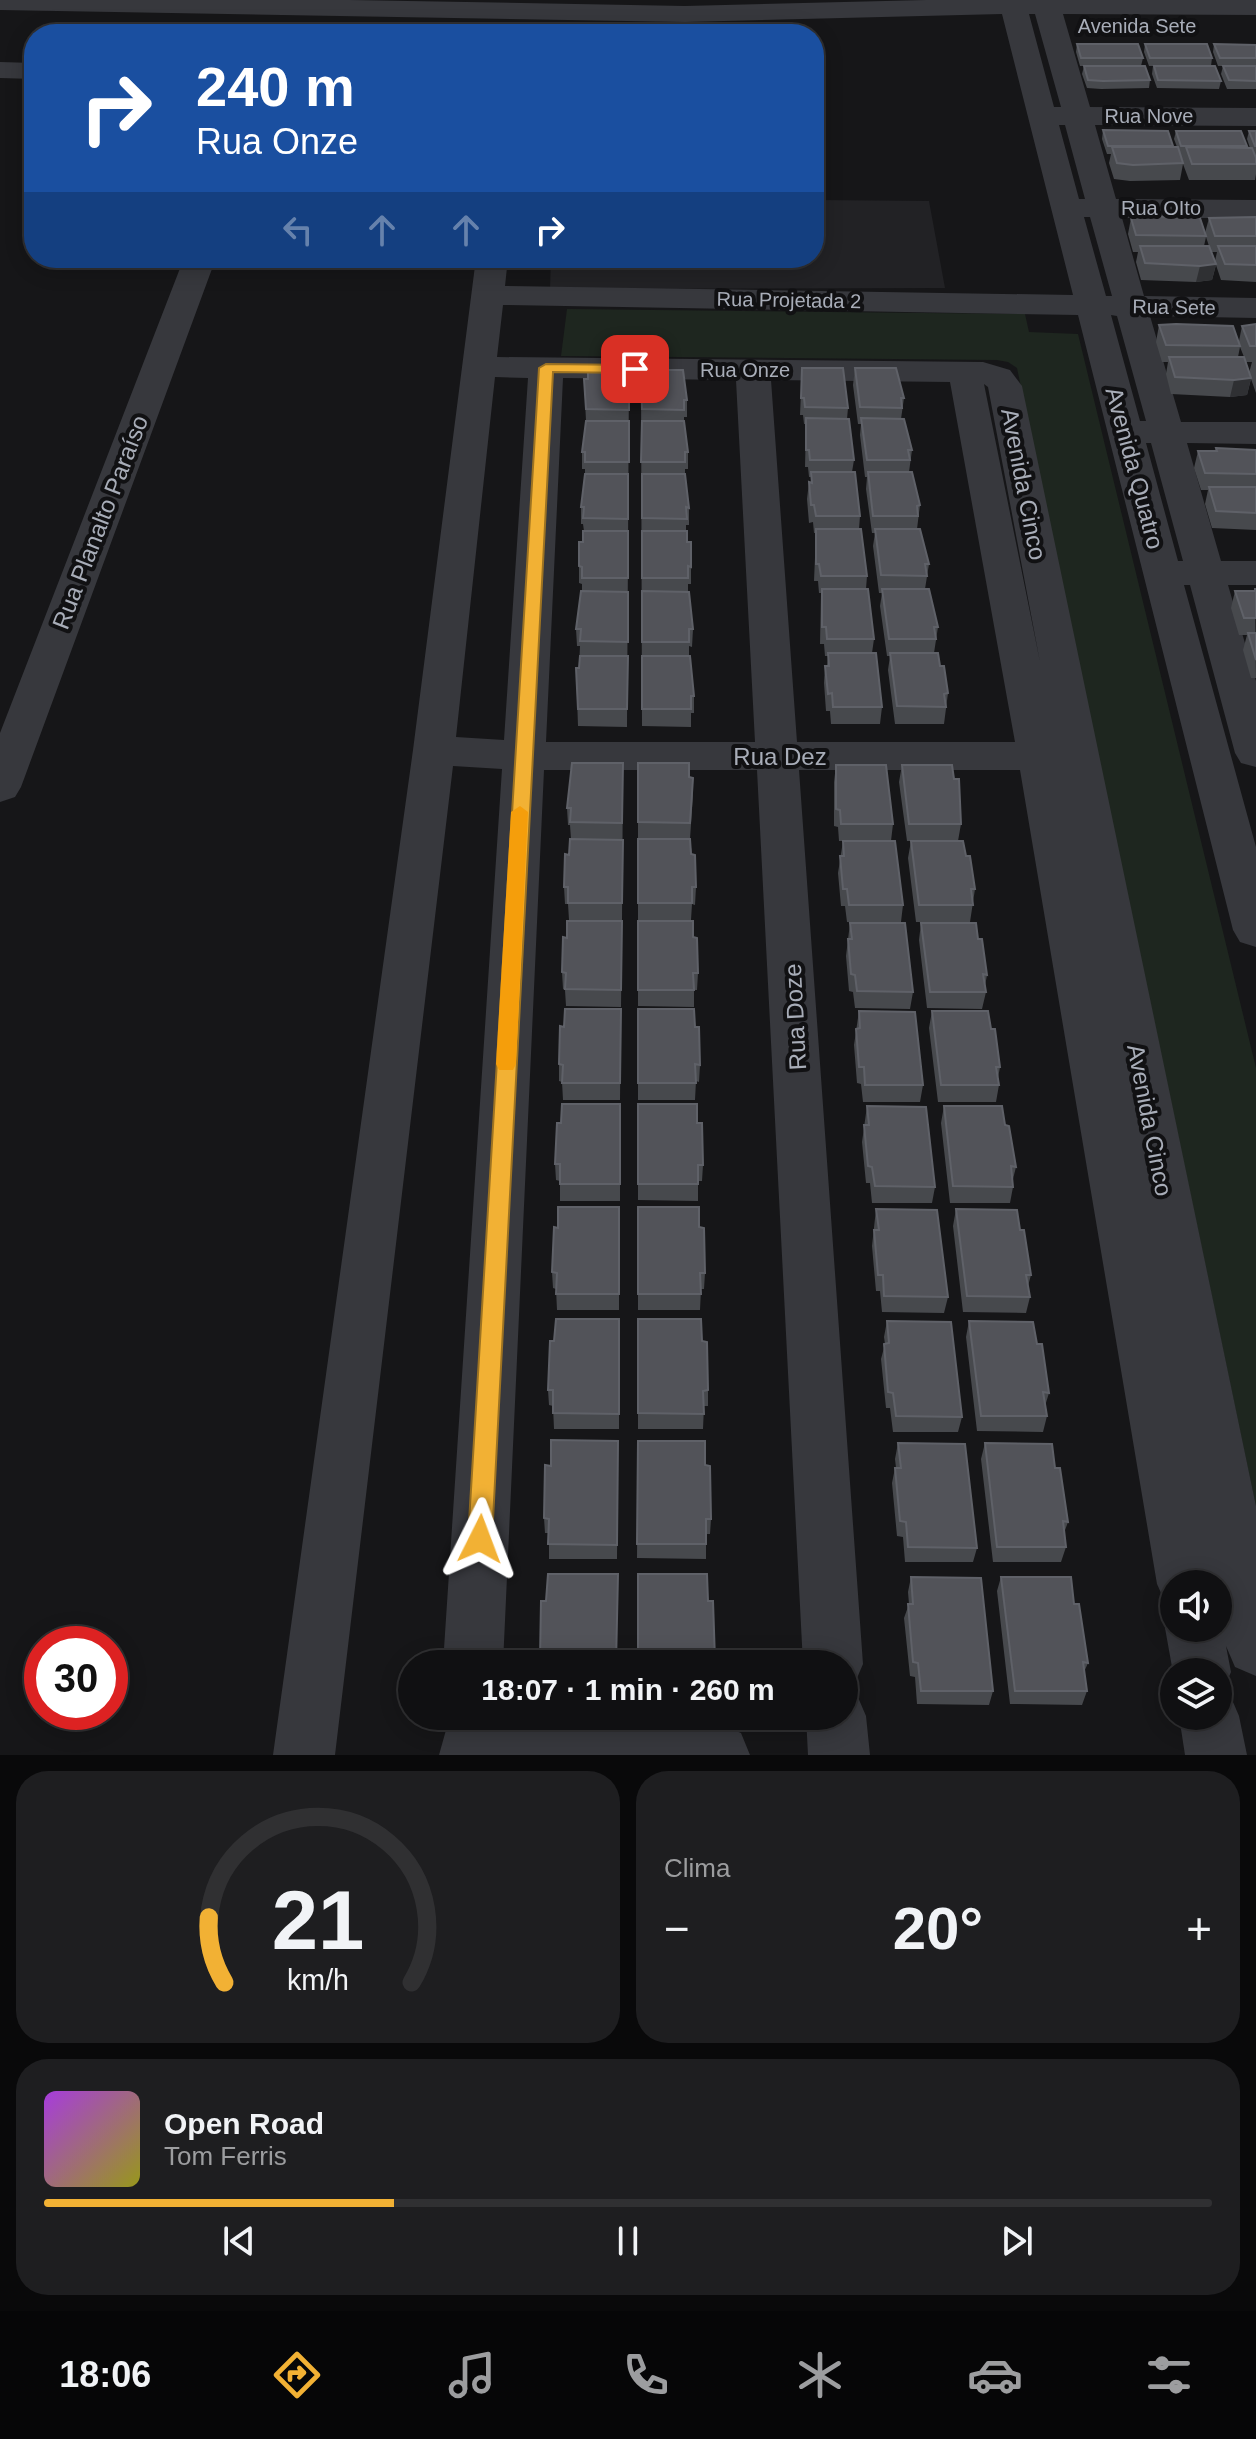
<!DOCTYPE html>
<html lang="pt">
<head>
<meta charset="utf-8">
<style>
  body { margin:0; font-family:Helvetica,sans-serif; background:#1e1e20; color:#f1f3f6; height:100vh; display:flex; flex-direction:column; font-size:30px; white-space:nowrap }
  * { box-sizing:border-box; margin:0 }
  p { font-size:26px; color:#9c9d9f }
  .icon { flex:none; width:44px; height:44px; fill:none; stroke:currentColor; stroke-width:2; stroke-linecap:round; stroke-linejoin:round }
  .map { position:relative; height:1755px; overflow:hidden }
  .details { display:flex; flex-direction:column; gap:16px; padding:16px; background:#09090a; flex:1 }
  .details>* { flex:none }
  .guide { position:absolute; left:24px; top:24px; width:800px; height:244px; border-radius:32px; box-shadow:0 4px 20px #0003,0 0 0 2px #303032; background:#1a4fa0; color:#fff; overflow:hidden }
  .buttons { position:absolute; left:1160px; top:1570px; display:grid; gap:16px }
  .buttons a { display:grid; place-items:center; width:72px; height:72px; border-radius:50%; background:#101012; box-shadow:0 4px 20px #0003,0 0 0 2px #303032; font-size:40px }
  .speed { position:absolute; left:24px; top:1626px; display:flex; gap:16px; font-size:40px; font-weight:700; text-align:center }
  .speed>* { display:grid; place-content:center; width:104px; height:104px; border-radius:50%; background:#101012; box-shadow:0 4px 20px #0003,0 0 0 2px #303032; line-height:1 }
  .speed .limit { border:12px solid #d22; background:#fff; color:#111 }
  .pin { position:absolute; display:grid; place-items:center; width:68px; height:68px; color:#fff; margin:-34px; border-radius:16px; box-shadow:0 4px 12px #0006 }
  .me { position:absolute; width:88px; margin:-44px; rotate:3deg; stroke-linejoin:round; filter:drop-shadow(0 0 6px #0008) }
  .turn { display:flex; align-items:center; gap:28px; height:168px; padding:0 40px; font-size:36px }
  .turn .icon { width:104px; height:104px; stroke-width:2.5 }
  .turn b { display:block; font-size:56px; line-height:68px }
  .lanes { display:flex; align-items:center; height:76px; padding:0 40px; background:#0003; justify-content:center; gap:40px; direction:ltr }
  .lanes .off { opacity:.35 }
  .big { font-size:60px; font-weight:600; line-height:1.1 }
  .details .card { flex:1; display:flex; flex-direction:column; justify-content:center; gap:12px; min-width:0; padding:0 28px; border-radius:32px; background:#1e1e20 }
  .details .dial { align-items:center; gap:0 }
  .dial svg { height:208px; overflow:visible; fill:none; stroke:#303032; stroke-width:7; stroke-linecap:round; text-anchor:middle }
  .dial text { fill:#f1f3f6; stroke:none }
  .song { display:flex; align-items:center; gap:24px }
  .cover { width:96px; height:96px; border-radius:12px; background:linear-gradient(135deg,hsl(280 70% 55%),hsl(60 70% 35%)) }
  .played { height:8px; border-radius:4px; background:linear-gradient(90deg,#f2b134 30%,#303032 30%) }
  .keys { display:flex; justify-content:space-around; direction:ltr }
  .heat { display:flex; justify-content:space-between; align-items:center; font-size:44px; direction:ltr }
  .details .tiles { flex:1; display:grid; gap:16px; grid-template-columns:1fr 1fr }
  .card:last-child { grid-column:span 2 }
  .trip { position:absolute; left:398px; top:1650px; width:460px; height:80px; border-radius:40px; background:#101012; box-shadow:0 4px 20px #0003,0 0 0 2px #303032; font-weight:600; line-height:80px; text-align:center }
  .dock { display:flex; height:128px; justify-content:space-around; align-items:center; background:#060607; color:#9c9d9f }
  .dock .icon { width:56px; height:56px }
  .dock .active { color:#f2b134 }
  .dock b { font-size:36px; color:#f1f3f6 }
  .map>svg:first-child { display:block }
  .built { fill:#222225 }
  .green { fill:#1e261f }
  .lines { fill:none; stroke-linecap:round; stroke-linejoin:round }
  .minor { fill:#37383d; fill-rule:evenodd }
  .wall { fill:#47494d; fill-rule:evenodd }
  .shaded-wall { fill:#2f3033 }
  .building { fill:#525359; stroke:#5f6168; stroke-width:2 }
  .route { fill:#f2b134; stroke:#9d7322; stroke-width:2 }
  .slow { fill:#f59e0b }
  .labels { text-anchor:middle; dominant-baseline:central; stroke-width:8; stroke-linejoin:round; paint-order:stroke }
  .far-street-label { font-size:20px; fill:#a8adb8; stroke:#111113 }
  .street-label { font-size:24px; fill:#a8adb8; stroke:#111113 }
</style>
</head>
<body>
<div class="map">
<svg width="1256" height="1755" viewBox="0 0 1256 1755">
  <rect width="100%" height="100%" fill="#161618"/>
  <path class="built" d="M814,200L929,201L945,288L550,289L551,258H814Z"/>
  <path class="green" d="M567,309L1025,314L1029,332L1078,334L1256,1068V1507L1017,368L1008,362L997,360L561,356Z"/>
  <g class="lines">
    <path class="minor" d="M0,0H350L685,6L926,0H1256V15L1063,14L1090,107L1256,108V126L1095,125L1116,199L1256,200V218H1122L1144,296L1256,298V318L1150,316L1181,422H1256V444L1187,443L1221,561H1256V585H1228L1256,681V767L1241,763L1235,753L1190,585H1184L1256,847V947L1240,942L1233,930L1078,315L503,305L497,357L983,362L1010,370L1022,386L1256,1506V1676L1235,1667L1226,1646L1231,1672L1223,1691L1230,1695L1239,1716L1247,1755H1185L1179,1716H1218V1672H1174V1678L1165,1628L1174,1608V1628H1218V1616L1223,1626L1218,1584H1174V1607L1166,1604L1157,1584L1020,770H799L863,1664L854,1685L844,1689V1664H803L757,770H544L503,1664H443L502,769L453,766L335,1755H273L413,750L476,258H508L505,286L1073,295L1002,14L685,22L0,10ZM1029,14H1035L1061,107H1054ZM1059,125H1065L1085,199H1079ZM1084,217H1090L1112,296H1106ZM1111,315L1117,316L1146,421H1140ZM495,377L528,378L504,740L456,737ZM563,378L736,380L755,742H546ZM771,380L950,382L1015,742H797ZM984,384L988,387L1040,662ZM1146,443H1151L1183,561H1178Z
      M0,62L34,63V79L0,78Z
      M184,258H216L21,787L15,797L0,802V733Z
      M844,1689L857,1695L866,1716L870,1755H808L806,1716H844Z
      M468,1722L719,1724L741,1733L750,1755H439L446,1730Z"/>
  </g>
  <path class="wall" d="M1077,44L1143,58L1141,66L1150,80L1149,88L1101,89L1087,88L1082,74L1084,66H1080L1076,52Z
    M1145,44L1212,58L1211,66L1221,81L1219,89L1157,88L1152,74L1153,66H1149L1144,52Z
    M1214,44L1256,45V66H1218L1213,52Z
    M1223,66H1256V89H1227L1221,74Z
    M1103,130L1177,147L1174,139L1176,131L1250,148L1247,139L1249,131H1256V155H1255L1256,158V174L1255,180H1189L1183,164L1180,180L1130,181L1114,179L1109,163L1111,154H1107L1102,139Z
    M1256,217V282L1221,280L1216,265L1212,280L1196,282L1141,280L1136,262L1138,252H1133L1128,234L1131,218L1205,233L1209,218ZM1206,237L1209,246H1204ZM1212,252H1217L1215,261Z
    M1256,324V393L1251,379L1247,395L1230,397L1171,394L1166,374L1168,362H1162L1156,342L1159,325L1239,341L1242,326ZM1240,347L1244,357H1238ZM1246,362H1252L1249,373Z
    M802,368L848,408L847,419L854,460L852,472L860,516L859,529L867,576L866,589L874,639L872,653L882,707L880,724H831L830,711H826L824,683L825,666H827L828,656H825L824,644H820L821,593H819L818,581H814L816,533H814L813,522L809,523L807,499L809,482H811V477H809L808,467H805L806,424H804L803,415H800Z
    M855,368L904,398L901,419L912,450L909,472L920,505L917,529L929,564L925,589L938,627L934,653L940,666L948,693L944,724H895L888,670L890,656H887L880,606L882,593H879L873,546L875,533H872L866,489L867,477H865L860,435L861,424H858L853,385Z
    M629,370L627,727L578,726L576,668H579L580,646H577L576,629L582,591V584L579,583V566L584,531L583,524H581V507L585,474V469H582V452L586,421L584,379Z
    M641,370L687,400V417H684V421L688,452V469H685V474L689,508V525H686V531L691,567V584H688V592L693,629L692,647L689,646V656L694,696V713H691V727L642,726Z
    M1216,448L1256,450V530L1212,528L1205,504L1208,490H1201L1194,468L1198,451H1215Z
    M1255,589L1256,678H1251L1243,650L1247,635H1239L1231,608L1235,591H1254Z
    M623,763L622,920H569L568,904H565L564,887L571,839L570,825H568L567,808Z
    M638,763L689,777L693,795L690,839L696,887L695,905L692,904L691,920H638Z
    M836,765L893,824L891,841L903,905L901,922H847L845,906H841L838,873L843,841H839L838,827L834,826V782Z
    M902,765L961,824L958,841L966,856L975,889L970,922H916L908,858L911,841H907L899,782Z
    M622,921L621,1007L566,1006L565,990L563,989L562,972L567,938Z
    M638,921L693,937L698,973L697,990H694V1007L638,1006Z
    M850,923L913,992L910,1009L855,1008L853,992L849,991L846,956Z
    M921,923L978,939L987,975L985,986L986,992L982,1009L927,1008L919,940Z
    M621,1009L620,1100H563L562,1082L559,1081V1064L564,1027Z
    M638,1009L695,1027L700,1065L699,1082L696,1081L695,1100H638Z
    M859,1011L923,1085L920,1102H863L861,1084L857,1083L854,1045Z
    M932,1011L991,1029L1000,1067L998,1078L999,1085L996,1102H938L929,1028Z
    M620,1104V1201H560V1181L556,1180L555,1164L561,1123Z
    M638,1104L697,1123L703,1165L702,1181H698V1201L638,1200Z
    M867,1106L935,1187L932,1203H872L870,1183H866L862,1142Z
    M944,1106L1005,1125L1016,1167L1013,1179V1187L1010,1203H950L941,1123Z
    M619,1207V1310H557L556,1289L553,1288L552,1272L558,1228Z
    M638,1207L699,1227L705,1273L704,1289H701L700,1310H638Z
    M876,1209L948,1297L944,1313L882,1312L880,1291H876L872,1246Z
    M956,1209L1020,1230L1031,1275L1028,1286L1030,1297L1026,1313L963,1312L953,1226Z
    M619,1319V1429H554L553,1406L549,1405L548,1390L554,1341Z
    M638,1319L702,1341L708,1390V1406H704L703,1429H638Z
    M887,1321L962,1417L958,1432H893L890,1408H886L881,1359L885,1344L884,1337Z
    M969,1321L1037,1344L1049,1393L1045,1406L1047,1416L1043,1432L977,1431L966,1337Z
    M618,1441L617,1559H549V1533H545L544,1518L551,1466Z
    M638,1441L705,1465L711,1519L710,1534H706V1559L637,1558Z
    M898,1443L977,1548L973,1562H905L903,1537L897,1536L892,1483L895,1468H896L895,1459Z
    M985,1443L1055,1468L1068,1522L1064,1533L1066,1547L1061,1562H993L981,1459Z
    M911,1577L993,1691L989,1705L917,1704L915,1677L910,1676L904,1618L909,1604L908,1592Z
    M1001,1577L1074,1604L1088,1663L1084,1672L1087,1691L1082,1705L1010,1704L997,1591Z"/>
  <path class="shaded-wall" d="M1216,264L1212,280L1196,282L1200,266Z
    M1251,378L1247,395L1230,397L1234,380Z"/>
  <path class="building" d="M1077,44H1138L1143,58H1081Z
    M1145,44H1207L1212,58H1150Z
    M1214,44L1256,45V58H1220Z
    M1084,66H1145L1150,80L1103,81L1088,80Z
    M1154,66H1215L1221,81L1158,80Z
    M1223,66H1256V81L1229,80Z
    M1103,130L1168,131L1173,146H1108Z
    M1176,131H1241L1247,146H1181Z
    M1249,131H1256V146H1255Z
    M1112,147H1178L1183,163L1133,165L1117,163Z
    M1186,147L1252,148L1256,158V164H1192Z
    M1147,216L1200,218L1206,236L1136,235L1131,218Z
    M1256,217V236H1215L1209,218Z
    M1140,246H1209L1216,264L1200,266L1145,263Z
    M1218,246H1256V265L1225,264Z
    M1176,324L1233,326L1240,346L1166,345L1159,325Z
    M1256,324V346H1250L1242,326Z
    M1169,357H1244L1251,378L1234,380L1175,377Z
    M802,368H843L848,408L805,407L804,398H801Z
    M855,368H896L904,398H901L902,408L860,407Z
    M588,370H629V410L586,409L584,379H588Z
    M641,370H683L687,400H684V410L642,409Z
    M806,418L849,419L854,460H810L809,450H806Z
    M861,418L904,419L912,450H908L910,460H867Z
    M586,421H629V462H585V452H582Z
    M642,421H684L688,452H685V462H641Z
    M1216,448L1256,450V474L1205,473L1198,451H1217Z
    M811,472H855L860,516H816L814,505H811L809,482L812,483Z
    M868,472H912L920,505L917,506L918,516H873Z
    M585,474H628V519L583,518L584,507H581Z
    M642,474H685L689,508L686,507L687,519L642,518Z
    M1209,487H1256V513L1216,511Z
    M816,529H861L867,576H821L819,564H816Z
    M875,529H920L929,564H925L927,576L881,575Z
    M583,531H628V578H582V567L579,566V542H583Z
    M642,531H687V542H691V567L688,566V578H642Z
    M822,589H868L874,639H827L826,627H822Z
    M882,589H929L938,627H934L936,639H889Z
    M1255,589H1256V618H1244L1235,591H1255Z
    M581,591L628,592V642L580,641L581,629H576Z
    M642,591L689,592L693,629H689V642H642Z
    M1248,633H1256V660Z
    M828,653H876L882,707H833L832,693L828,694L825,666H829Z
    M890,653H938L940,666H944L948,693L944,694L946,707L897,706Z
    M580,656H628L627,709H578L576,668H579Z
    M642,656H690L694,696H691V709H642Z
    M572,763H623L622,823L570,822L571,808H567Z
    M638,763H689V777L693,778L690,823L638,822Z
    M836,765H886L893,824H841L840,810L836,809Z
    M902,765H952L954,779H959L961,824H909Z
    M570,839L623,840L622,903H568V887H564L565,854L569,855Z
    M638,839H690L691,854L695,855L696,887H692V903H638Z
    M843,841H895L903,905H849L847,889H843L840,856H844Z
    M911,841H963L966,856H970L975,889H971L973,905H919Z
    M567,921H622L621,990L565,989L566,973L562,972L563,937L567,938Z
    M638,921H693V937L697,938L698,973H693L694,990H638Z
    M850,923H905L913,992L857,991L855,975L851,974L848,939H852Z
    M921,923H976L978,939H982L987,975L983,974L986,992H930Z
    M565,1009H621L620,1083H562L563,1065L559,1064L560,1026L564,1027Z
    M638,1009H694L695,1027H699L700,1065L695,1064L696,1083H638Z
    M859,1011L915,1012L923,1085H865L864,1067H859L856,1029L860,1028Z
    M932,1011H988L991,1029H995L1000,1067H996L999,1085H941Z
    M562,1104H620V1184H560V1164H555L557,1123H561Z
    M638,1104H697V1123H702L703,1165H698V1184H638Z
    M867,1106L926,1107L935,1187L875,1186L872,1167L868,1166L864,1125H869Z
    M944,1106H1002L1005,1125L1009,1126L1016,1167L1011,1166L1013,1187L953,1186Z
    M558,1207H619V1294H556L557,1273L552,1272L554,1227L558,1228Z
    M638,1207H699V1227L704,1228L705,1273H700L701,1294H638Z
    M876,1209L937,1210L948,1297L884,1296L883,1275H878L874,1230H879Z
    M956,1209L1017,1210L1020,1230H1024L1031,1275H1026L1030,1297L967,1296Z
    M556,1319H619V1414L553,1413V1390H548L550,1341H554Z
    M638,1319H701L702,1341L707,1342L708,1390L703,1391L704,1414L638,1413Z
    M887,1321L951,1322L962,1417L896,1416L893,1393L888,1392L884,1344L889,1343Z
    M969,1321L1033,1322L1037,1344H1042L1049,1393L1043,1392L1047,1416H981Z
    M551,1440L618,1441L617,1545L548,1544L549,1519L544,1518L545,1465L551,1466Z
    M638,1441H705V1465L710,1466L711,1519H706V1544H637Z
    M898,1443L965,1444L977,1548L908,1547L906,1522L900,1521L895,1468H901Z
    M985,1443L1052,1444L1055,1468H1060L1068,1522L1063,1521L1066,1547H997Z
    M548,1574H618L616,1664H545V1660L540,1659L541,1601H546Z
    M638,1574H707L708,1601H713L715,1660H709V1664H638Z
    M911,1577L981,1578L993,1691H921L918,1663L913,1662L908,1604H913Z
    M1001,1577H1071L1074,1604H1079L1088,1663L1083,1662L1087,1691H1015Z"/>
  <path class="route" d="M546,364L635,365L642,369L635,373L553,372L492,1539L488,1547L480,1550L471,1547L468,1539L539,368Z"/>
  <path class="slow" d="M520,806L528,812L516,1064L513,1070H499L496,1064L511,812Z"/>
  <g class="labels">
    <g class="far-street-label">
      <text x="1137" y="26">Avenida Sete</text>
      <text x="1149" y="116">Rua Nove</text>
      <text x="1161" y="208">Rua OIto</text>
      <text transform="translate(789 300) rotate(1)">Rua Projetada 2</text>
      <text transform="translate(1174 307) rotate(1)">Rua Sete</text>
      <text x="745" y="370">Rua Onze</text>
    </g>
    <g class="street-label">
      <text transform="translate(1135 468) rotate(75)">Avenida Quatro</text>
      <text transform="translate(1024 484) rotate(79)">Avenida Cinco</text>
      <text transform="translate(100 522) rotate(-69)">Rua Planalto Paraíso</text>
      <text x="780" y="756">Rua Dez</text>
      <text transform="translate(795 1017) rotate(-93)">Rua Doze</text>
      <text transform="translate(1150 1120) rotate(79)">Avenida Cinco</text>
    </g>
  </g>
</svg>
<div class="buttons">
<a><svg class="icon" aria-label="sound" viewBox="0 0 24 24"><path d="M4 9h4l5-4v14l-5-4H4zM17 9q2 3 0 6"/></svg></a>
<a><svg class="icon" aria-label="layers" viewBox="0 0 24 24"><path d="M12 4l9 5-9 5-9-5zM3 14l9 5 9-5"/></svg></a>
</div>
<div class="speed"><div class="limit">30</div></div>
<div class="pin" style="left:635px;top:369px;background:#d93025"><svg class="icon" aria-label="arrive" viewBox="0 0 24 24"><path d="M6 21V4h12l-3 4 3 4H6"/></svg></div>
<svg class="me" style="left:480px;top:1539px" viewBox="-20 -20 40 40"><path d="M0-17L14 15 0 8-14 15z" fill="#f2b134" stroke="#fff" stroke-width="4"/></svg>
<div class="trip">18:07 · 1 min · 260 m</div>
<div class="guide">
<div class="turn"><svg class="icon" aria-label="right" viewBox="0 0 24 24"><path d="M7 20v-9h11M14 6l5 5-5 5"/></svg><div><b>240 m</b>Rua Onze</div></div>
<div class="lanes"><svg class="icon off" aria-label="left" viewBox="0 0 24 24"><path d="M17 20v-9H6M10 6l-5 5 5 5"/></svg><svg class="icon off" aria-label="ahead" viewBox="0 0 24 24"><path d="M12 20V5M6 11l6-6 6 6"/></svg><svg class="icon off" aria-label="ahead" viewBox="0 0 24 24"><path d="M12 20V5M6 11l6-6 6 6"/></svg><svg class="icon" aria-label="right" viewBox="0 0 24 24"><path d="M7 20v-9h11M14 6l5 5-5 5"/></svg></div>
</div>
</div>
<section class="details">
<div class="tiles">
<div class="card dial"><svg viewBox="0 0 100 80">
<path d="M14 69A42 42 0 1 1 86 69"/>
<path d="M14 69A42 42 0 0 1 8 44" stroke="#f2b134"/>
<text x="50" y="56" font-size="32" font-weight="700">21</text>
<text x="50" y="72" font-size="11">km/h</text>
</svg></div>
<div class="card"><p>Clima</p>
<div class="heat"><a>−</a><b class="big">20°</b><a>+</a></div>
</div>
<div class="card">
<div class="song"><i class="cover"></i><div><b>Open Road</b><p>Tom Ferris</p></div></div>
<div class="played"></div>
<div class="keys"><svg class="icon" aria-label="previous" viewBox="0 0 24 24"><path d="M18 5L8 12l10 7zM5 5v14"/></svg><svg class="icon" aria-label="pause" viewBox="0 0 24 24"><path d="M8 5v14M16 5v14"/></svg><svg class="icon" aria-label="next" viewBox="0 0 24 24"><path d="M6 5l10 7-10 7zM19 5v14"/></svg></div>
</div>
</div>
</section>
<nav class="dock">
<b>18:06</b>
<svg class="icon active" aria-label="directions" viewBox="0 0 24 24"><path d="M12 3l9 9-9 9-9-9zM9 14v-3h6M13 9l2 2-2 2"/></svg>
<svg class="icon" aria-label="music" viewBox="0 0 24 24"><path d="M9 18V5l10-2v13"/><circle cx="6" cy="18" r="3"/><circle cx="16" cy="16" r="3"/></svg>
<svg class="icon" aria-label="phone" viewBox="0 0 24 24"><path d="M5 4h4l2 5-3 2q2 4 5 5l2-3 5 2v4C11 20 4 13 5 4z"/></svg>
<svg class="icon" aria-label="climate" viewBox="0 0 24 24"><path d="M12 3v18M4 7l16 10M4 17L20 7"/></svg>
<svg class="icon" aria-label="car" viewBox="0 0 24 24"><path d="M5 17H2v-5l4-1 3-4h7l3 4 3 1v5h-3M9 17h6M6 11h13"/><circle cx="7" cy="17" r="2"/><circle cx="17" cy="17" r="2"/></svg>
<svg class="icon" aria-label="filters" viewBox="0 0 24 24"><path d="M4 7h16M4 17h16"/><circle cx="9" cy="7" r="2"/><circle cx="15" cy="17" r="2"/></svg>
</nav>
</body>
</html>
